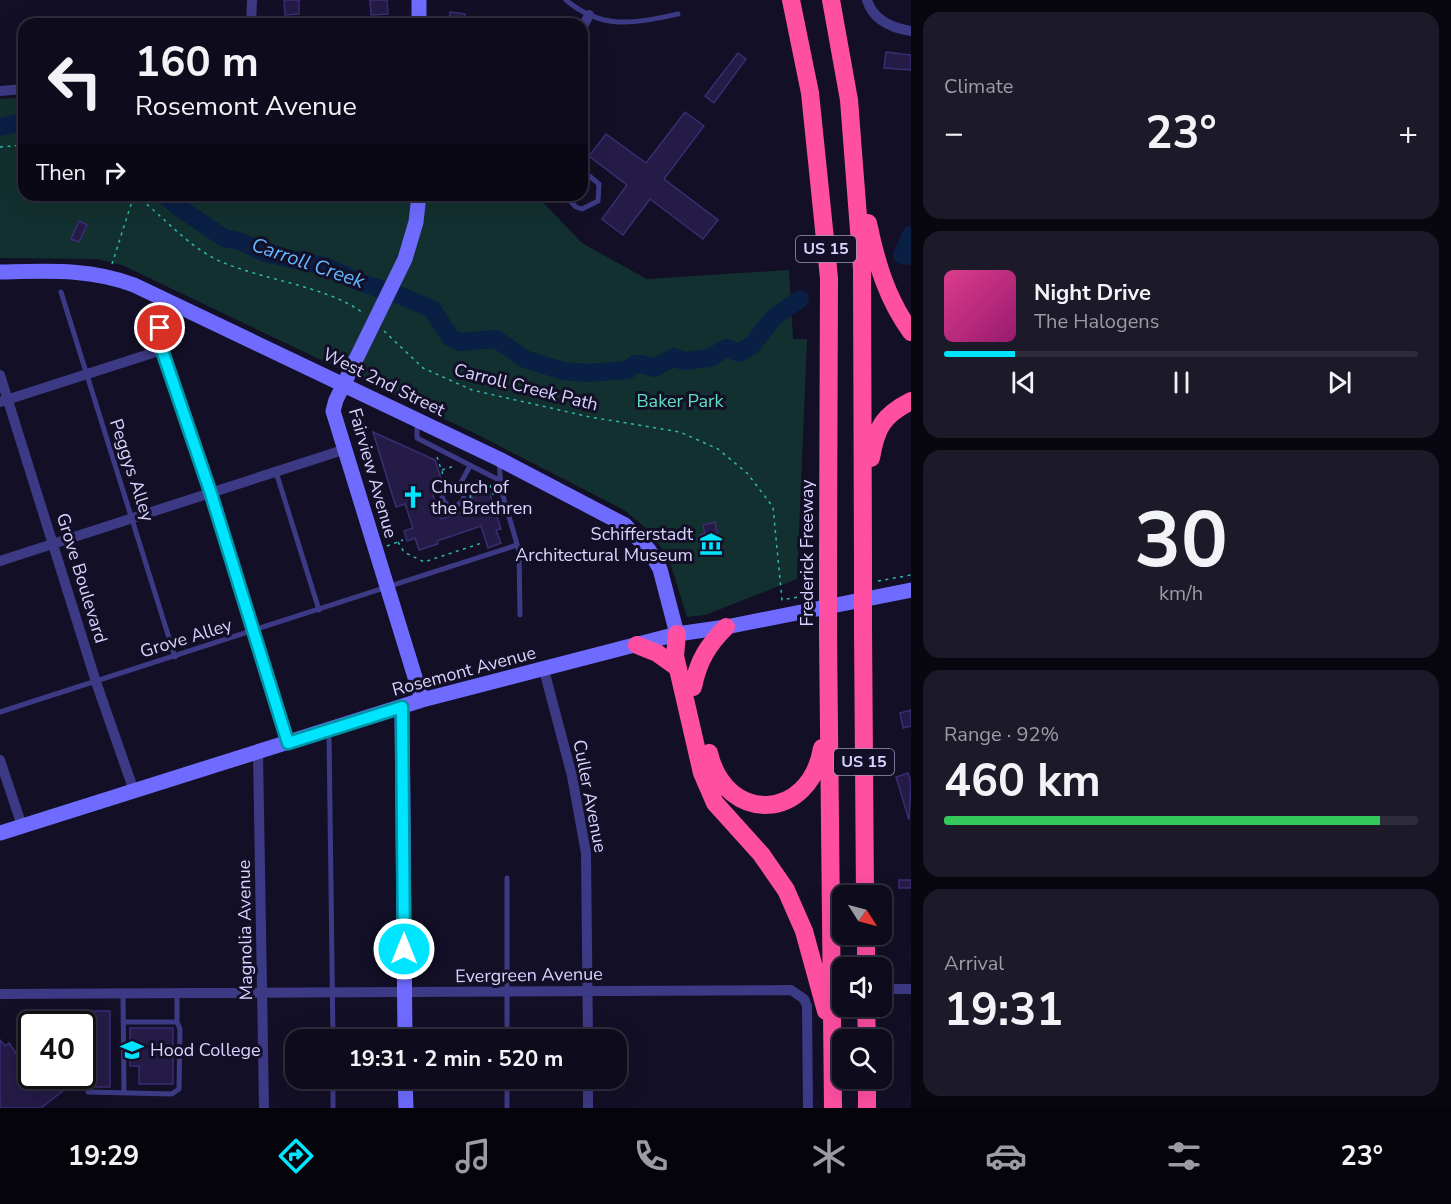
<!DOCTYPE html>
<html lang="en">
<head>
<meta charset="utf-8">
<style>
  body { margin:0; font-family:"Nunito Sans",sans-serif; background:#1c1929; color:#f1f3f6; height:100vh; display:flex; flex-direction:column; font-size:22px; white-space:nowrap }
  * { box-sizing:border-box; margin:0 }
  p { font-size:20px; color:#9b9ba3 }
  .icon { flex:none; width:33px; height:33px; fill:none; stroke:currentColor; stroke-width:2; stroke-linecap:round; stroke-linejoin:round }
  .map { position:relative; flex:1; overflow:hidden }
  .sheet { display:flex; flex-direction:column; gap:12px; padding:12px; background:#08060f; width:540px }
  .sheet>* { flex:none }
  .top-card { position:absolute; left:18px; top:18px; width:570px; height:183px; border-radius:18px; box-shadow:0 6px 24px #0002,0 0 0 2px #2e2b3b; background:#0e0b1c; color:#f1f3f6; overflow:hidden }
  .needle { width:39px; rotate:126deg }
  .controls { position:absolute; left:832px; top:885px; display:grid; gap:12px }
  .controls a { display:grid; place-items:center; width:60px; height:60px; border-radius:12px; background:#0e0b1c; box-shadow:0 6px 24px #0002,0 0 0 2px #2e2b3b; font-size:30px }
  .speed { position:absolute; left:18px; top:1011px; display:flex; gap:12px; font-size:30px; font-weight:700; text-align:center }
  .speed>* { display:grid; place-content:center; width:78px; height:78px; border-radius:50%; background:#0e0b1c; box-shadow:0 6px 24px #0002,0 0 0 2px #2e2b3b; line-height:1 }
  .speed .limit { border:3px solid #111; border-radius:9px; background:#fff; color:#111 }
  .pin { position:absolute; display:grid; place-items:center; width:51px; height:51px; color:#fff; margin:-26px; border:3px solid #fff; border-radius:50%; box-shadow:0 2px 6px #0007 }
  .me { position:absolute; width:66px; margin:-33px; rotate:0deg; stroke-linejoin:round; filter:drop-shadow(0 0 4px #0008) }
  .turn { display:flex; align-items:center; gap:21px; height:126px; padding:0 18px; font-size:27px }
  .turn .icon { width:78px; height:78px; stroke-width:2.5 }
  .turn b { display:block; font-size:42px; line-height:51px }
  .then { display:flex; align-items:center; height:57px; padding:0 18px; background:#0003; gap:12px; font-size:22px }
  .big { font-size:45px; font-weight:700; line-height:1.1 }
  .sheet .widget { flex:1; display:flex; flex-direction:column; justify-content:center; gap:9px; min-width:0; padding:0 21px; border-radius:18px; background:#1c1929 }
  .sheet .dial { align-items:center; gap:0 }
  .dial b { font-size:78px; line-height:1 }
  .song { display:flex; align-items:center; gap:18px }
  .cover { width:72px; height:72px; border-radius:9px; background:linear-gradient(135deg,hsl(330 70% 55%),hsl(320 70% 35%)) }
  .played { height:6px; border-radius:3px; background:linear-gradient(90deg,#00e5ff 15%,#2e2b3b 15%) }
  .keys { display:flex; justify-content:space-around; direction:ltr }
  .heat { display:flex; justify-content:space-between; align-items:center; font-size:33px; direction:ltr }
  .charge { height:9px; border-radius:4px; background:linear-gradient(90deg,#34c759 92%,#2e2b3b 0) }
  .trip { position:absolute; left:285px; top:1029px; width:342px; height:60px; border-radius:18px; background:#0e0b1c; box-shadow:0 6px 24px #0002,0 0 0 2px #2e2b3b; font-weight:700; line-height:60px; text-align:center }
  .tab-bar { display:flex; height:96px; justify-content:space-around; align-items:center; background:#06040b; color:#9b9ba3 }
  .tab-bar .icon { width:42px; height:42px }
  .tab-bar .active { color:#00e5ff }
  .tab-bar b { font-size:27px; color:#f1f3f6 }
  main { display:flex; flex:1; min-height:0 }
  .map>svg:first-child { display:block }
  .green { fill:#12302f }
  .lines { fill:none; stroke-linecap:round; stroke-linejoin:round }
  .river { stroke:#0a1f44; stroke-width:18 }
  .building { fill:#241b47; stroke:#3b2d73; stroke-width:1.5 }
  .path { stroke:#2fb8b0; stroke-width:1.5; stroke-dasharray:3 4.5; stroke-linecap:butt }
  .lane { stroke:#3d3a85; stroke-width:5 }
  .street { stroke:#3d3a85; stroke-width:10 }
  .secondary { stroke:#6f6bff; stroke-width:15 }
  .highway { stroke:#ff4fa3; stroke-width:18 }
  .highway-bridge { stroke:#ff4fa3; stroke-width:18 }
  .route-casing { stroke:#0095a6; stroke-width:15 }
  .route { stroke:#00e5ff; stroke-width:10 }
  .labels { text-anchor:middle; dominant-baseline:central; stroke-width:6; stroke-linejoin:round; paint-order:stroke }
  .shield { fill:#130f26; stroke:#9e99be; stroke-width:1.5 }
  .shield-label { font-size:16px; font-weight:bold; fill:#d9d4ff }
  .street-label { font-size:18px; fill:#d9d4ff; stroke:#130f26 }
  .park-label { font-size:18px; fill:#5fe0c0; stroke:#130f26 }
  .poi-label { font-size:18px; fill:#d9d4ff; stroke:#130f26; text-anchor:start }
  .water-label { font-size:20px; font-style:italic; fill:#62b6ff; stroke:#130f26 }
</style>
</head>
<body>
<main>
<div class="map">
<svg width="911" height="1108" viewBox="0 0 911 1108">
  <rect width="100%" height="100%" fill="#130f26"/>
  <path class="green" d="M24,97V195H536L582,243L647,279L789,270L793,339H807L797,579L705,615L687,617L668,556L647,529L624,510L476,434L122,265L97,259L0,258V99Z"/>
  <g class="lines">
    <path class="river" d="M0,127L24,122
      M165,195L177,206L224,238L242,242L265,253L328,267L354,280L401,296L432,309L451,338L459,342L496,339L525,359L563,371L588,373L628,370L635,364H642L654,368L674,357L683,361L710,358L726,348L740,353L753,344L773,318L800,299
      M911,235L902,255L911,256"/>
  </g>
  <path class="building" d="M284,0H299V14L285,15Z
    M370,0H387L388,14L371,15Z
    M450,12L465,14L464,24H449Z
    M886,52L911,55V70L884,68Z
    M738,53L746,59L714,103L705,96Z
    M685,112L704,126L664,179L718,220L703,239L650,199L623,235L602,219L627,185L589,156L606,134L646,163Z
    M79,221L87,225L79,242L71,239Z
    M373,432L435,460L441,478L437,479L438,483L430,486L441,519L475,508L470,491L487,485L501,529L496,530L501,543L488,548L481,526L437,541L438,544L419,550L415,538L407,541L404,531L413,528L405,504L396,507Z
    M715,522L721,552L705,556L700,535L705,534L703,525Z
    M911,710V726L903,728L900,713Z
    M908,773L911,783L909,820L896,777Z
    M899,880H911V888H899Z
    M77,1011H110V1087H83V1023H77Z
    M130,1028H173V1084H139V1066H130Z
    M0,1040L5,1046L9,1043L32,1076H82L41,1108H0Z"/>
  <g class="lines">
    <path class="path" d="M0,147L24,145
      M135,195C165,217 187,247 222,262C263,280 331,287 364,314
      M112,264L134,195
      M384,331L423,368L472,390L590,417L680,432L718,449L747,473L773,507L782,600L814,594
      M437,457L444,478
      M442,470L454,466
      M470,484L479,479
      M490,485L494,497
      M468,488L473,507
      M398,542L404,552L424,562L482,543
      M387,546L403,540
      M878,581L911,575"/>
    <path class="lane" d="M566,0C603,31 635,23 678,14
      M564,195L576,207L582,209L598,201L599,184L582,170
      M61,292L175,657
      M417,423V438L499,480
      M499,461L501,489L519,551L520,615
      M276,472L319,610
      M442 495a11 11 0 1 1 22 0a11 11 0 1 1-22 0Z
      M459,486L470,466
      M0,712L517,545
      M329,732L333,1040
      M123,994L124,1093
      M123,1022H177V994
      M507,1040V878
      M333,1078V1108
      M88,1092L172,1094L179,1089L180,1029L177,1022
      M507,1108V1078"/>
    <path class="street" d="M867,0C873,20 892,28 911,31
      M251,24L252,0
      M582,28L589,15
      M0,91L24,89
      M169,301L160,328L162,350L211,494L288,743
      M0,375L96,682L134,791
      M0,402L162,350
      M0,561L343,450
      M544,670L572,776L586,853L588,1040
      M258,752L264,1108
      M0,760L22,826
      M894,989H911
      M0,994L791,990L804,999L807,1006L808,1108
      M588,1108V1078"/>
    <path class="secondary" d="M419,0V24
      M419,195L416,222L405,259L336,400L333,411L422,700
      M0,272C46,271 90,268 134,285L499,459L625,525L649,550L660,569L677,634
      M402,707L405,1040
      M0,833L422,700L677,634L726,627L911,590
      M405,1078L406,1108"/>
    <path class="highway" d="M791,0L810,93L829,278L828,567
      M831,0L849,100L862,269L863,561
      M868,223C876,262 887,299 911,332
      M871,458C876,428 883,415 911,401
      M863,628L865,896
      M828,633L833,1108
      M677,634L675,656L702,773L715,803L761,854L786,890L804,931L826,1011
      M637,645L657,653L678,668
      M693,687C698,661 708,645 726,627
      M709,753C726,825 810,821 822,748
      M866,934V968
      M866,1006L867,1040
      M867,1078V1108"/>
    <path class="highway-bridge" d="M863,561V628
      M828,567V633"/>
  </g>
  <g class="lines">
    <g class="route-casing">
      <path id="route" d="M160,328L162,350L211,494L288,743L402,707L404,949"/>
    </g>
    <use href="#route" class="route"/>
  </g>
  <defs>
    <g id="church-bare" transform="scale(1.8)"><path d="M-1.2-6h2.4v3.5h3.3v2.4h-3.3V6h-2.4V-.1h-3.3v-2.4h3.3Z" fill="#00e5ff" stroke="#130f26" stroke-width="2.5" paint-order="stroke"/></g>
    <g id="museum-bare" transform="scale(1.8)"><path d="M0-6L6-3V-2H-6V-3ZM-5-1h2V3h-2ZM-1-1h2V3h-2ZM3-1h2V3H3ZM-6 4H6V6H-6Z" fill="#00e5ff" stroke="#130f26" stroke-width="2.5" paint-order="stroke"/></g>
    <g id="university-bare" transform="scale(1.8)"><path d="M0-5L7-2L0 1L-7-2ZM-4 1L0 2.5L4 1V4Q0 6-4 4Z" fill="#00e5ff" stroke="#130f26" stroke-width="2.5" paint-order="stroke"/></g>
  </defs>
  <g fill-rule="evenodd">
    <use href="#church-bare" x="413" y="497"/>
    <use href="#museum-bare" x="711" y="544"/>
    <use href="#university-bare" x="132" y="1050"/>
  </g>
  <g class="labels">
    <g class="shield">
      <rect x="796" y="236" width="60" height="26" rx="4.5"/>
      <rect x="834" y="749" width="60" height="26" rx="4.5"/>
    </g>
    <g class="shield-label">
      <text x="826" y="249">US 15</text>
      <text x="864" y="762">US 15</text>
    </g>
    <g class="street-label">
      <text transform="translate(384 382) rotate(26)">West 2nd Street</text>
      <text transform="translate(526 387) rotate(14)">Carroll Creek Path</text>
      <text transform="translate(132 470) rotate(72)">Peggys Alley</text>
      <text transform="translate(373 473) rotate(74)">Fairview Avenue</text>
      <text transform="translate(807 553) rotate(-90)">Frederick Freeway</text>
      <text transform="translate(82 578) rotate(73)">Grove Boulevard</text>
      <text transform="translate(186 638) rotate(-17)">Grove Alley</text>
      <text transform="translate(464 671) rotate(-15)">Rosemont Avenue</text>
      <text transform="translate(590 796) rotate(79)">Culler Avenue</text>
      <text transform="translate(245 930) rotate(-91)">Magnolia Avenue</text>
      <text transform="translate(529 975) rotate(-1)">Evergreen Avenue</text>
    </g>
    <g class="park-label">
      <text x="680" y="401">Baker Park</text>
    </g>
    <g class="poi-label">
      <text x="431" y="487">Church of<tspan x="431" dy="21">the Brethren</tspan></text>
      <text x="693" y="534" text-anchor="end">Schifferstadt<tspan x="693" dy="21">Architectural Museum</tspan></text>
      <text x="150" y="1050">Hood College</text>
    </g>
    <g class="water-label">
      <text transform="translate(308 263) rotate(19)">Carroll Creek</text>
    </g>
  </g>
</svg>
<div class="controls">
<a><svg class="needle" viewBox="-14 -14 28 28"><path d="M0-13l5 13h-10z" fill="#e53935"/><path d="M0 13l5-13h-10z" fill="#9b9ba3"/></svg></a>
<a><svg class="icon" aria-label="sound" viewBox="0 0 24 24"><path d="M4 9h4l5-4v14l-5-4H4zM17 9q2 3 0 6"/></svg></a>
<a><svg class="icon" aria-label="search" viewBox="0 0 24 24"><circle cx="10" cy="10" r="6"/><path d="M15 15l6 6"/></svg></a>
</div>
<div class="speed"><div class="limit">40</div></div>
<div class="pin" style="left:160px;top:328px;background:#d93025"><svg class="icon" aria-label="arrive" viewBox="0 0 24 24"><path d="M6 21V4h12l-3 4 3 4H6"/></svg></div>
<svg class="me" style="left:404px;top:949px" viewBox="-20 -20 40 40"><circle r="17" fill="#00e5ff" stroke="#fff" stroke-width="3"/><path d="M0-11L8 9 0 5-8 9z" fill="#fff"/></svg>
<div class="trip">19:31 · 2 min · 520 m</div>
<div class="top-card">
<div class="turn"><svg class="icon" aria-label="left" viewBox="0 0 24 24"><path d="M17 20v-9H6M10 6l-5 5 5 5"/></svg><div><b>160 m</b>Rosemont Avenue</div></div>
<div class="then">Then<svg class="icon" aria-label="right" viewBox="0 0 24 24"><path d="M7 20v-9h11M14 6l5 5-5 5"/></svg></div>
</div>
</div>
<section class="sheet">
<div class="widget"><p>Climate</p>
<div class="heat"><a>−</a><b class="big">23°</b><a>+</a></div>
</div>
<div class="widget">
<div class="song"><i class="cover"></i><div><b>Night Drive</b><p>The Halogens</p></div></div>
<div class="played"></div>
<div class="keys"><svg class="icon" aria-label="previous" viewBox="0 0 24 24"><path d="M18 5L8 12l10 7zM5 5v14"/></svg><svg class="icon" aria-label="pause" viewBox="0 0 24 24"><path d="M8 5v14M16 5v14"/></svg><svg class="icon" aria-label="next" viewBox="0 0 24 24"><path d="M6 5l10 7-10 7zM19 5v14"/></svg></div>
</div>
<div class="widget dial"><b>30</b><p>km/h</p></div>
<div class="widget"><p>Range · 92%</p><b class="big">460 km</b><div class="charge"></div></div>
<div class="widget"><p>Arrival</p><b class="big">19:31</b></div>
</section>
</main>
<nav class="tab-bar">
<b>19:29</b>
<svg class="icon active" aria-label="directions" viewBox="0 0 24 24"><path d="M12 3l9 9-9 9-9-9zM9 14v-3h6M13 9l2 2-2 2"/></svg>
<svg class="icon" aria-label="music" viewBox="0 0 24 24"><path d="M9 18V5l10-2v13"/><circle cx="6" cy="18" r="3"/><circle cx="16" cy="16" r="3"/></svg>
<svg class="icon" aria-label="phone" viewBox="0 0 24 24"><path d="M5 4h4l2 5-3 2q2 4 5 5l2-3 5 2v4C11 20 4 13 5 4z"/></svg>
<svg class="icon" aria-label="climate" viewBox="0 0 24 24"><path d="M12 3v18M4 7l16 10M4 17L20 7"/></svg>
<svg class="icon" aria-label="car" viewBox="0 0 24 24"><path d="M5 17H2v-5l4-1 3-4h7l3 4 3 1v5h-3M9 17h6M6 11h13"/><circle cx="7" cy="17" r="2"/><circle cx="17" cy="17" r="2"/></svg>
<svg class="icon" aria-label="filters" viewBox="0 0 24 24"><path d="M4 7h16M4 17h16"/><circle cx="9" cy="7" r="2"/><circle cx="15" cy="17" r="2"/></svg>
<b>23°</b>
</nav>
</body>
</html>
